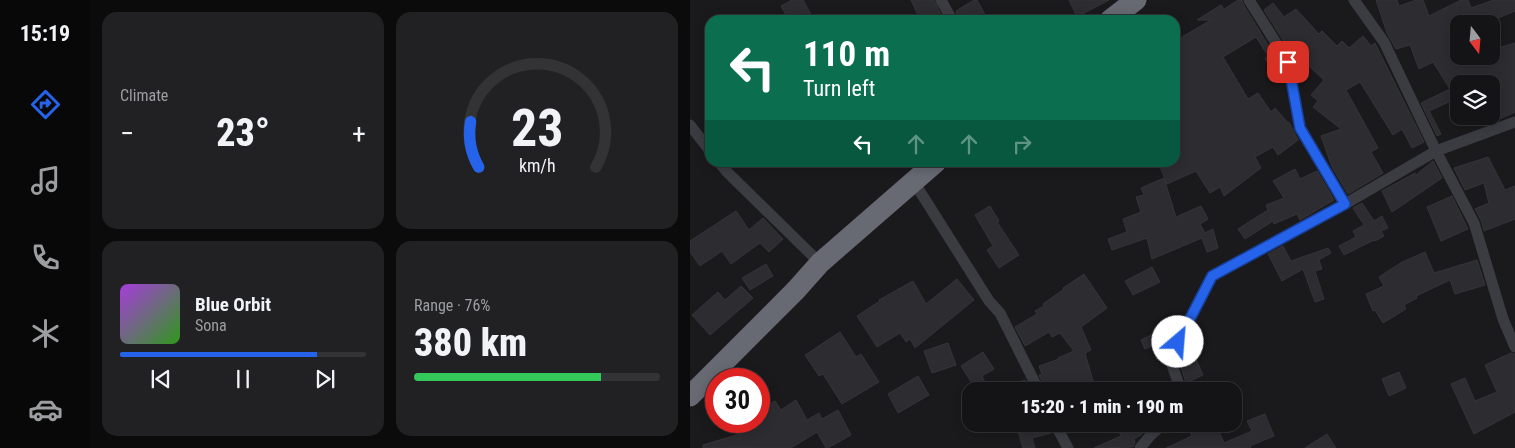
<!DOCTYPE html>
<html lang="en">
<head>
<meta charset="utf-8">
<style>
  body { margin:0; font-family:"Roboto Condensed",sans-serif; background:#212123; color:#f1f3f6; height:100vh; display:flex; flex-direction:column; font-size:19px; white-space:nowrap }
  * { box-sizing:border-box; margin:0 }
  p { font-size:16px; color:#9d9ea1 }
  .icon { flex:none; width:28px; height:28px; fill:none; stroke:currentColor; stroke-width:2; stroke-linecap:round; stroke-linejoin:round }
  .map { position:relative; flex:1; overflow:hidden }
  .drawer { display:flex; flex-direction:column; gap:12px; padding:12px; background:#0b0b0c; width:600px }
  .drawer>* { flex:none }
  .guide { position:absolute; left:15px; top:15px; width:475px; height:152px; border-radius:15px; box-shadow:0 2px 12px #0003,0 0 0 1px #333335; background:#0b6e4f; color:#fff; overflow:hidden }
  .needle { width:32px; rotate:164deg }
  .buttons { position:absolute; left:760px; top:15px; display:grid; gap:10px }
  .buttons a { display:grid; place-items:center; width:50px; height:50px; border-radius:10px; background:#141416; box-shadow:0 2px 12px #0003,0 0 0 1px #333335; font-size:25px }
  .speed { position:absolute; left:15px; top:368px; display:flex; gap:10px; font-size:25px; font-weight:700; text-align:center }
  .speed>* { display:grid; place-content:center; width:65px; height:65px; border-radius:50%; background:#141416; box-shadow:0 2px 12px #0003,0 0 0 1px #333335; line-height:1 }
  .speed .limit { border:8px solid #d22; background:#fff; color:#111 }
  .pin { position:absolute; display:grid; place-items:center; width:42px; height:42px; color:#fff; margin:-21px; border-radius:10px; box-shadow:0 2px 8px #0006 }
  .me { position:absolute; width:55px; margin:-28px; rotate:27deg; stroke-linejoin:round; filter:drop-shadow(0 0 4px #0008) }
  .turn { display:flex; align-items:center; gap:18px; height:105px; padding:0 15px; font-size:22px }
  .turn .icon { width:65px; height:65px; stroke-width:2.5 }
  .turn b { display:block; font-size:35px; line-height:42px }
  .lanes { display:flex; align-items:center; height:48px; padding:0 15px; background:#0003; justify-content:center; gap:25px; direction:ltr }
  .lanes .off { opacity:.35 }
  .big { font-size:38px; font-weight:800; line-height:1.1 }
  .drawer .tile { flex:1; display:flex; flex-direction:column; justify-content:center; gap:8px; min-width:0; padding:0 18px; border-radius:15px; background:#212123 }
  .drawer .dial { align-items:center; gap:0 }
  .dial svg { height:130px; overflow:visible; fill:none; stroke:#333335; stroke-width:7; stroke-linecap:round; text-anchor:middle }
  .dial text { fill:#f1f3f6; stroke:none }
  .song { display:flex; align-items:center; gap:15px }
  .cover { width:60px; height:60px; border-radius:8px; background:linear-gradient(135deg,hsl(280 70% 55%),hsl(110 70% 35%)) }
  .played { height:5px; border-radius:2px; background:linear-gradient(90deg,#2563eb 80%,#333335 80%) }
  .keys { display:flex; justify-content:space-around; direction:ltr }
  .heat { display:flex; justify-content:space-between; align-items:center; font-size:28px; direction:ltr }
  .charge { height:8px; border-radius:4px; background:linear-gradient(90deg,#34c759 76%,#333335 0) }
  .drawer .tiles { flex:1; display:grid; gap:12px; grid-template-columns:repeat(2,1fr) }
  .trip { position:absolute; left:272px; top:382px; width:280px; height:50px; border-radius:15px; background:#141416; box-shadow:0 2px 12px #0003,0 0 0 1px #333335; font-weight:800; line-height:50px; text-align:center }
  main { display:flex; flex:1; min-height:0 }
  .tab-bar { display:flex; flex-direction:column; width:90px; justify-content:space-around; align-items:center; background:#080809; color:#9d9ea1 }
  .tab-bar .icon { width:35px; height:35px }
  .tab-bar .active { color:#2563eb }
  .tab-bar b { font-size:22px; color:#f1f3f6 }
  .map>svg:first-child { display:block }
  .building { fill:#2d2d31; stroke:#343439 }
  .lines { fill:none; stroke-linecap:round; stroke-linejoin:round }
  .street { stroke:#3b3c42; stroke-width:11 }
  .highway { stroke:#676973; stroke-width:21 }
  .route-casing { stroke:#184099; stroke-width:12 }
  .route { stroke:#2563eb; stroke-width:9 }
</style>
</head>
<body>
<main>
<nav class="tab-bar">
<b>15:19</b>
<svg class="icon active" aria-label="directions" viewBox="0 0 24 24"><path d="M12 3l9 9-9 9-9-9zM9 14v-3h6M13 9l2 2-2 2"/></svg>
<svg class="icon" aria-label="music" viewBox="0 0 24 24"><path d="M9 18V5l10-2v13"/><circle cx="6" cy="18" r="3"/><circle cx="16" cy="16" r="3"/></svg>
<svg class="icon" aria-label="phone" viewBox="0 0 24 24"><path d="M5 4h4l2 5-3 2q2 4 5 5l2-3 5 2v4C11 20 4 13 5 4z"/></svg>
<svg class="icon" aria-label="climate" viewBox="0 0 24 24"><path d="M12 3v18M4 7l16 10M4 17L20 7"/></svg>
<svg class="icon" aria-label="car" viewBox="0 0 24 24"><path d="M5 17H2v-5l4-1 3-4h7l3 4 3 1v5h-3M9 17h6M6 11h13"/><circle cx="7" cy="17" r="2"/><circle cx="17" cy="17" r="2"/></svg>
</nav>
<section class="drawer">
<div class="tiles">
<div class="tile"><p>Climate</p>
<div class="heat"><a>−</a><b class="big">23°</b><a>+</a></div>
</div>
<div class="tile dial"><svg viewBox="0 0 100 80">
<path d="M14 69A42 42 0 1 1 86 69"/>
<path d="M14 69A42 42 0 0 1 9 41" stroke="#2563eb"/>
<text x="50" y="56" font-size="32" font-weight="700">23</text>
<text x="50" y="72" font-size="11">km/h</text>
</svg></div>
<div class="tile">
<div class="song"><i class="cover"></i><div><b>Blue Orbit</b><p>Sona</p></div></div>
<div class="played"></div>
<div class="keys"><svg class="icon" aria-label="previous" viewBox="0 0 24 24"><path d="M18 5L8 12l10 7zM5 5v14"/></svg><svg class="icon" aria-label="pause" viewBox="0 0 24 24"><path d="M8 5v14M16 5v14"/></svg><svg class="icon" aria-label="next" viewBox="0 0 24 24"><path d="M6 5l10 7-10 7zM19 5v14"/></svg></div>
</div>
<div class="tile"><p>Range · 76%</p><b class="big">380 km</b><div class="charge"></div></div>
</div>
</section>
<div class="map">
<svg width="825" height="448" viewBox="0 0 825 448">
  <rect width="100%" height="100%" fill="#1a1a1d"/>
  <path class="building" d="M102,0H113L124,20H99L91,6Z
    M221,0H244L252,17L245,20H230Z
    M284,0H287L298,20H269L266,11Z
    M379,0H419L387,17Z
    M548,0H552L553,4L591,66L582,71L575,58L578,56L566,37L533,57L558,99L568,93L581,112L585,108L598,123L599,122L608,140L588,155L583,147L565,157L571,168L534,196L530,187L520,193L506,171L477,184L468,162H485V41L521,20H507L531,5L534,9Z
    M686,0H707L709,6L726,0H733L739,16L771,0H778L781,8L804,0H825V11L808,18L810,24H769V56H801V50L825,43V112L801,123V84H769V117L761,101L739,111L751,134L747,136L731,103L760,89L743,62L729,69L720,45L706,49L697,33Z
    M583,3L594,17L606,9L629,34L632,31L647,46L652,41L659,48L673,36L681,46L685,43L734,142L722,148L712,129L703,135L670,82L656,90L688,148L681,152L693,173L658,194L642,167L631,136L651,129L623,107L628,101L621,95L634,80L608,56L604,58L574,10Z
    M798,157L815,190L825,186V219L794,231L791,220L785,209L799,203L794,183L775,190L764,168Z
    M743,161L752,178L702,212L692,191L725,173L726,175Z
    M605,169L610,179L627,171L644,200L610,220L607,214L584,224L583,221L555,239L548,229L578,210L576,205L594,198L583,181Z
    M474,178L486,217L511,206L518,219L510,224L515,233L523,229L528,248L517,252L512,238L462,259L457,238L422,250L418,239L437,232L433,219L451,212L446,197L454,195L451,188Z
    M762,196L778,229L751,241L737,207Z
    M672,203L684,221L692,216L698,228L691,231L694,236L685,241L684,240L654,255L649,246L666,237L663,231L674,225L663,208Z
    M300,206L309,221L307,222L329,255L309,268L297,250L303,246L285,215Z
    M46,211L59,230L73,218L93,239L79,252L70,243L41,264L32,251L10,266L0,252V241Z
    M593,246L601,261L638,248L641,253L629,260L632,269L625,271L634,299L625,302L613,269L592,281L578,254Z
    M735,252L744,273L787,260L795,285L765,294L760,280L726,296L727,298L714,305L716,309L693,323L685,310L683,311L676,294L694,286L689,277L712,262Z
    M76,264L83,276L60,290L52,278Z
    M462,267L470,282L443,295L435,281Z
    M394,274L417,308L391,327L401,350L395,353L403,381L379,388L378,384L356,391L349,375L352,374L349,366L369,359L368,358L384,351L370,333L362,337L359,332L335,346L325,327L347,314L345,311L354,306L353,304L374,289L373,288Z
    M267,279L284,300L225,348L220,339L216,342L210,333L187,347L167,316L190,301L189,300L223,281L236,304Z
    M51,286L63,298L20,335L2,315L28,292L35,300Z
    M483,324L486,330L483,336L473,341L476,350L473,357L467,360L462,346L455,349L451,340Z
    M150,332L166,357L171,354L189,382L152,404L133,374L129,376L115,355Z
    M258,343L266,365L242,373L234,351Z
    M293,352L304,369L292,376L299,391H287L271,366Z
    M821,353L825,354V412L784,434L761,384L775,378L785,401L807,392L795,365Z
    M505,357L513,375L496,383L490,364Z
    M709,372L716,388L699,396L692,379Z
    M228,376L239,395L208,413L198,394Z
    M335,380L341,391H306V389Z
    M106,400L117,420L129,413L132,419L148,410L161,435L138,448H136L127,432L101,448H13V445L53,433L44,421H69V410L85,401L91,410Z
    M575,414L584,436L560,446L561,448H476L502,436L497,424H526L534,443L562,431L557,421Z
    M326,424H358L361,433L342,438L345,448H333Z
    M446,424H462L451,435L444,439L445,442L443,447L404,448L431,436L429,431Z
    M637,434L646,448H615Z"/>
  <g class="lines">
    <path class="street" d="M251,0L262,20
      M559,0L598,62L610,128L655,204
      M664,0L694,42L746,151L784,223L813,319L825,347
      M0,125L20,151
      M29,162L37,172L130,263
      M224,182L299,301L310,313L349,391
      M491,391L480,359L522,276L655,204L746,151L825,122
      M365,424L378,448
      M450,448L460,436L473,424"/>
    <path class="highway" d="M420,20L446,0
      M0,396L106,290L130,263L246,162"/>
  </g>
  <g class="lines">
    <g class="route-casing">
      <path id="route" d="M488,342L522,276L655,204L610,128L598,62"/>
    </g>
    <use href="#route" class="route"/>
  </g>
</svg>
<div class="buttons">
<a><svg class="needle" viewBox="-14 -14 28 28"><path d="M0-13l5 13h-10z" fill="#e53935"/><path d="M0 13l5-13h-10z" fill="#9d9ea1"/></svg></a>
<a><svg class="icon" aria-label="layers" viewBox="0 0 24 24"><path d="M12 4l9 5-9 5-9-5zM3 14l9 5 9-5"/></svg></a>
</div>
<div class="speed"><div class="limit">30</div></div>
<div class="pin" style="left:598px;top:62px;background:#d93025"><svg class="icon" aria-label="arrive" viewBox="0 0 24 24"><path d="M6 21V4h12l-3 4 3 4H6"/></svg></div>
<svg class="me" style="left:488px;top:342px" viewBox="-20 -20 40 40"><circle r="19" fill="#fff"/><path d="M0-13L10 11 0 6-10 11z" fill="#2563eb"/></svg>
<div class="trip">15:20 · 1 min · 190 m</div>
<div class="guide">
<div class="turn"><svg class="icon" aria-label="left" viewBox="0 0 24 24"><path d="M17 20v-9H6M10 6l-5 5 5 5"/></svg><div><b>110 m</b>Turn left</div></div>
<div class="lanes"><svg class="icon" aria-label="left" viewBox="0 0 24 24"><path d="M17 20v-9H6M10 6l-5 5 5 5"/></svg><svg class="icon off" aria-label="ahead" viewBox="0 0 24 24"><path d="M12 20V5M6 11l6-6 6 6"/></svg><svg class="icon off" aria-label="ahead" viewBox="0 0 24 24"><path d="M12 20V5M6 11l6-6 6 6"/></svg><svg class="icon off" aria-label="right" viewBox="0 0 24 24"><path d="M7 20v-9h11M14 6l5 5-5 5"/></svg></div>
</div>
</div>
</main>
</body>
</html>
